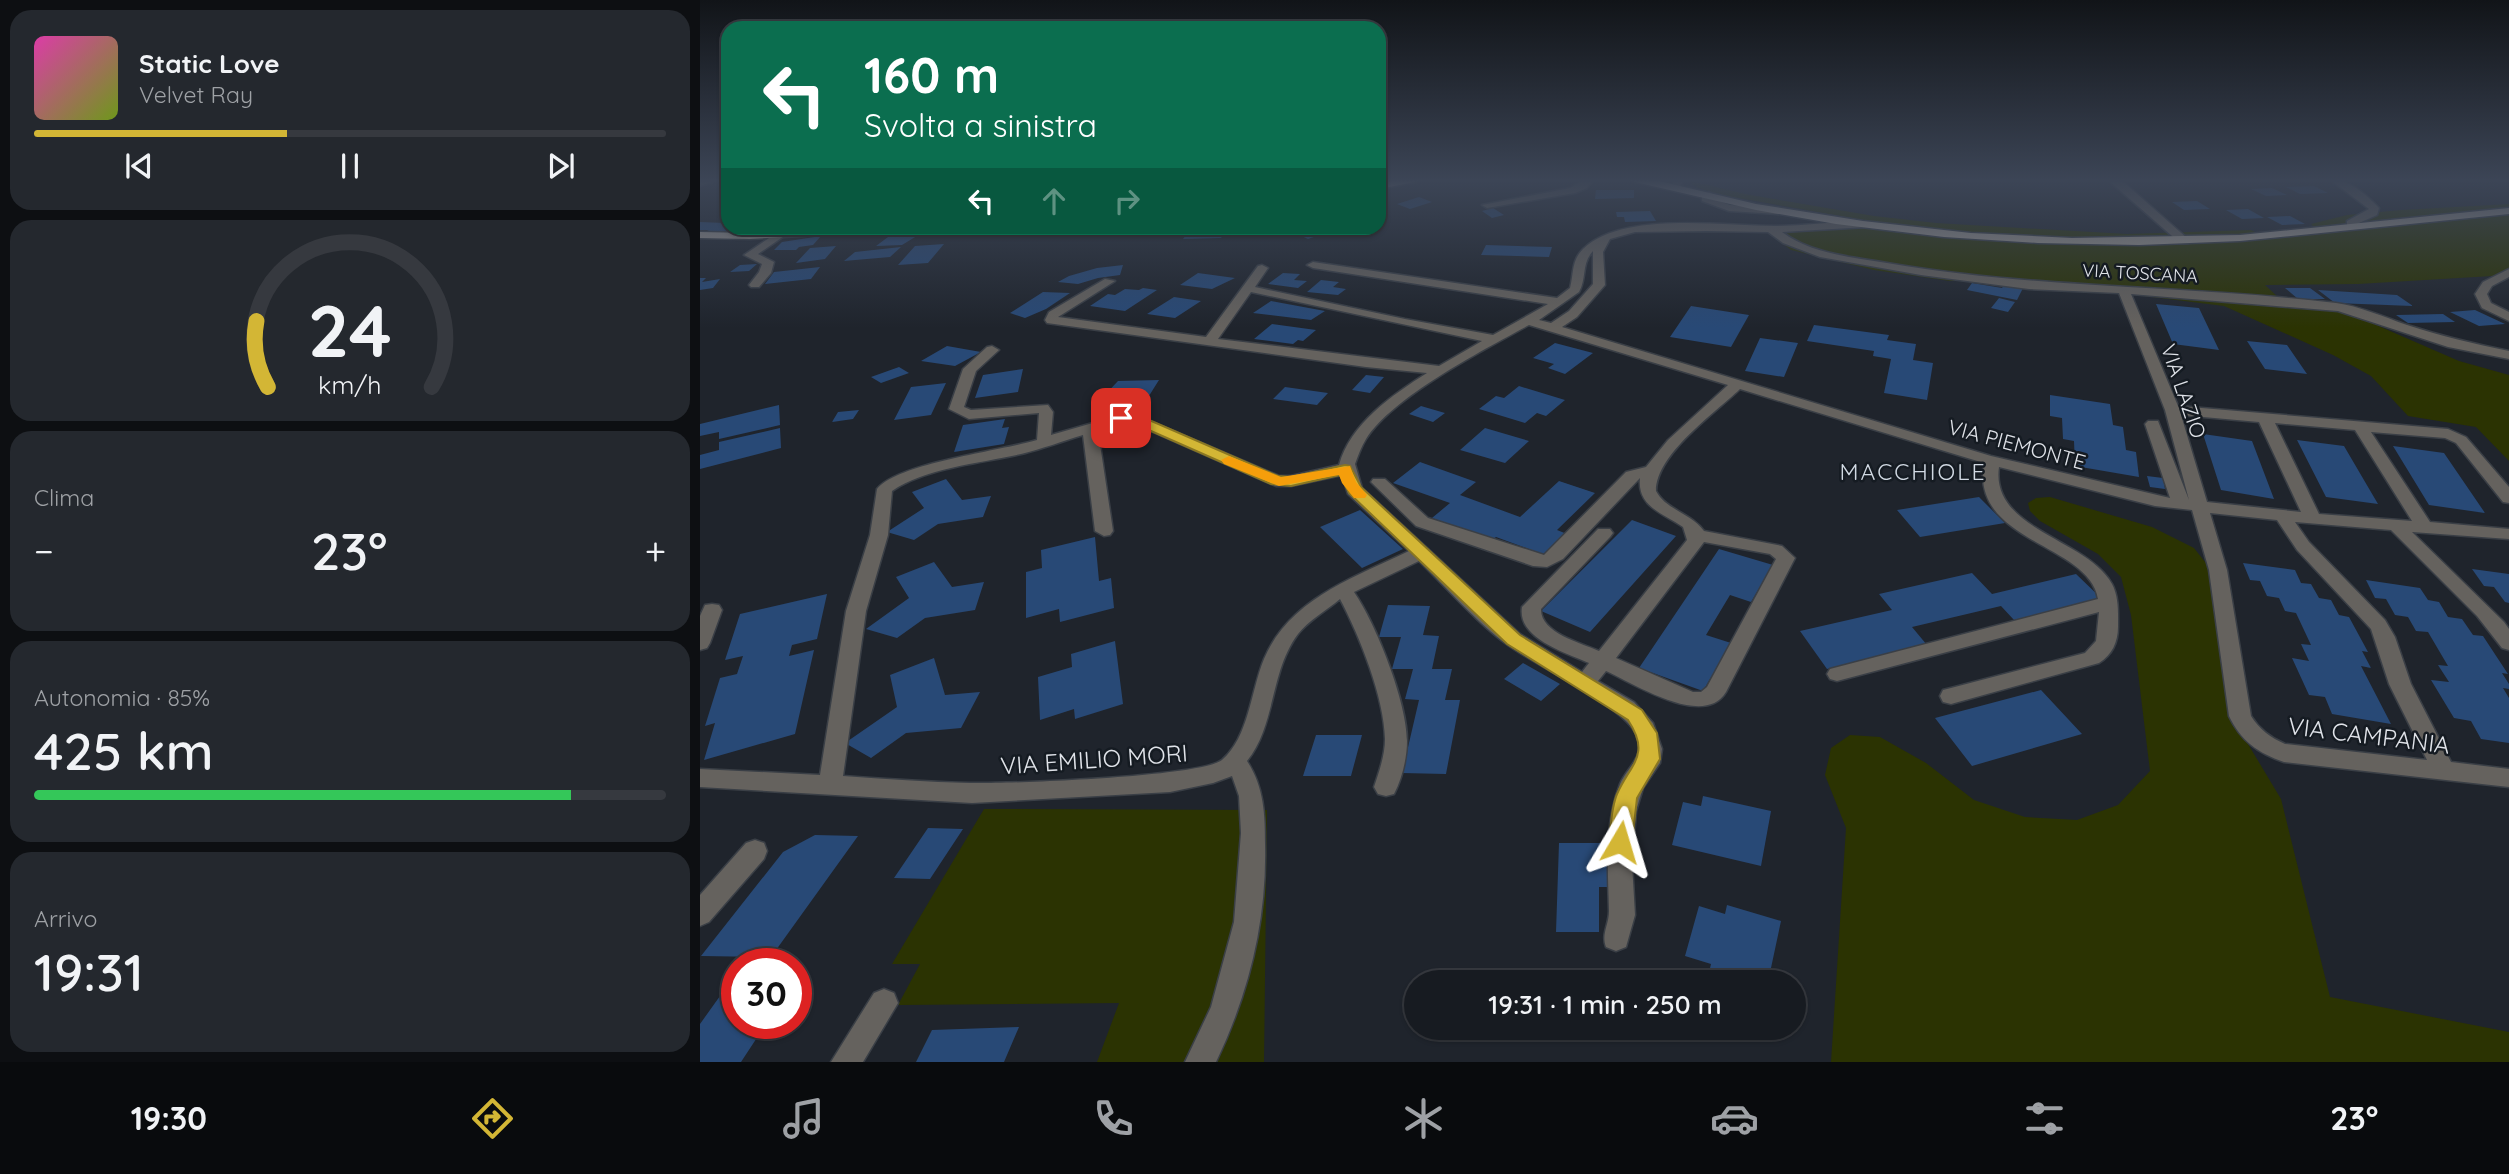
<!DOCTYPE html>
<html lang="it">
<head>
<meta charset="utf-8">
<style>
  body { margin:0; font-family:Quicksand,sans-serif; background:#24282e; color:#f1f3f6; height:100vh; display:flex; flex-direction:column; font-size:26px; white-space:nowrap }
  * { box-sizing:border-box; margin:0 }
  p { font-size:23px; color:#9ea1a5 }
  .icon { flex:none; width:38px; height:38px; fill:none; stroke:currentColor; stroke-width:2; stroke-linecap:round; stroke-linejoin:round }
  .map { position:relative; flex:1; overflow:hidden }
  .details { display:flex; flex-direction:column; gap:10px; padding:10px; background:#0d0f12; width:700px }
  .details>* { flex:none }
  .guide { position:absolute; left:21px; top:21px; width:665px; height:214px; border-radius:21px; box-shadow:0 2px 5px #0004,0 0 0 2px #36393f; background:#0b6e4f; color:#fff; overflow:hidden }
  .speed { position:absolute; left:21px; top:948px; display:flex; gap:14px; font-size:35px; font-weight:700; text-align:center }
  .speed>* { display:grid; place-content:center; width:91px; height:91px; border-radius:50%; background:#171b21; box-shadow:0 2px 5px #0004,0 0 0 2px #36393f; line-height:1 }
  .speed .limit { border:10px solid #d22; background:#fff; color:#111 }
  .pin { position:absolute; display:grid; place-items:center; width:60px; height:60px; color:#fff; margin:-30px; border-radius:14px; box-shadow:0 4px 10px #0006 }
  .me { position:absolute; width:77px; margin:-38px; rotate:7deg; stroke-linejoin:round; filter:drop-shadow(0 0 5px #0008) }
  .turn { display:flex; align-items:center; gap:24px; height:147px; padding:0 28px; font-size:32px }
  .turn .icon { width:91px; height:91px; stroke-width:2.5 }
  .turn b { display:block; font-size:49px; line-height:60px }
  .lanes { display:flex; align-items:center; height:66px; padding:0 28px; background:#0003; justify-content:center; gap:35px; direction:ltr }
  .lanes .off { opacity:.35 }
  .big { font-size:52px; font-weight:600; line-height:1.1 }
  .details .card { flex:1; display:flex; flex-direction:column; justify-content:center; gap:10px; min-width:0; padding:0 24px; border-radius:21px; background:#24282e }
  .details .dial { align-items:center; gap:0 }
  .dial svg { height:182px; overflow:visible; fill:none; stroke:#36393f; stroke-width:7; stroke-linecap:round; text-anchor:middle }
  .dial text { fill:#f1f3f6; stroke:none }
  .song { display:flex; align-items:center; gap:21px }
  .cover { width:84px; height:84px; border-radius:10px; background:linear-gradient(135deg,hsl(320 70% 55%),hsl(80 70% 35%)) }
  .played { height:7px; border-radius:4px; background:linear-gradient(90deg,#d3b635 40%,#36393f 40%) }
  .keys { display:flex; justify-content:space-around; direction:ltr }
  .heat { display:flex; justify-content:space-between; align-items:center; font-size:38px; direction:ltr }
  .charge { height:10px; border-radius:5px; background:linear-gradient(90deg,#34c759 85%,#36393f 0) }
  .trip { position:absolute; left:704px; top:970px; width:402px; height:70px; border-radius:35px; background:#171b21; box-shadow:0 2px 5px #0004,0 0 0 2px #36393f; font-weight:600; line-height:70px; text-align:center }
  .tabs { display:flex; height:112px; justify-content:space-around; align-items:center; background:#090b0d; color:#9ea1a5 }
  .tabs .icon { width:49px; height:49px }
  .tabs .on { color:#d3b635 }
  .tabs b { font-size:32px; color:#f1f3f6 }
  main { display:flex; flex:1; min-height:0 }
  .map>svg:first-child { display:block }
  .green { fill:#2b3302 }
  .building { fill:#284976 }
  .lines { fill:none; stroke-linecap:round; stroke-linejoin:round }
  .minor-casing { stroke:#3a3f46; stroke-width:3 }
  .major-casing { stroke:#3a3f46; stroke-width:3 }
  .minor { fill:#65625e; fill-rule:evenodd }
  .major { fill:#a6a098; fill-rule:evenodd }
  .route { fill:#d3b635; stroke:#897622; stroke-width:2 }
  .slow { fill:#f59e0b }
  .labels { text-anchor:middle; dominant-baseline:central; stroke-width:5; stroke-linejoin:round; paint-order:stroke }
  .far-street-label { font-size:18px; fill:#e0e3e9; stroke:#151b22 }
  .street-label { font-size:21px; fill:#e0e3e9; stroke:#151b22 }
  .neighbourhood-label { font-size:23px; letter-spacing:2px; fill:#d1d9e3; stroke:#151b22 }
  .near-street-label { font-size:24px; fill:#e0e3e9; stroke:#151b22 }
</style>
</head>
<body>
<main>
<section class="details">
<div class="card">
<div class="song"><i class="cover"></i><div><b>Static Love</b><p>Velvet Ray</p></div></div>
<div class="played"></div>
<div class="keys"><svg class="icon" aria-label="previous" viewBox="0 0 24 24"><path d="M18 5L8 12l10 7zM5 5v14"/></svg><svg class="icon" aria-label="pause" viewBox="0 0 24 24"><path d="M8 5v14M16 5v14"/></svg><svg class="icon" aria-label="next" viewBox="0 0 24 24"><path d="M6 5l10 7-10 7zM19 5v14"/></svg></div>
</div>
<div class="card dial"><svg viewBox="0 0 100 80">
<path d="M14 69A42 42 0 1 1 86 69"/>
<path d="M14 69A42 42 0 0 1 9 40" stroke="#d3b635"/>
<text x="50" y="56" font-size="32" font-weight="700">24</text>
<text x="50" y="72" font-size="11">km/h</text>
</svg></div>
<div class="card"><p>Clima</p>
<div class="heat"><a>−</a><b class="big">23°</b><a>+</a></div>
</div>
<div class="card"><p>Autonomia · 85%</p><b class="big">425 km</b><div class="charge"></div></div>
<div class="card"><p>Arrivo</p><b class="big">19:31</b></div>
</section>
<div class="map">
<svg width="1809" height="1062" viewBox="0 0 1809 1062">
  <rect width="100%" height="100%" fill="#1f242c"/>
  <path class="green" d="M987,180L1045,194L1174,216L1236,223L1427,234L1551,230L1557,233L1615,228L1611,224L1647,215L1701,210L1809,204V275L1658,284L1565,285L1590,308L1644,311L1759,361L1809,375V461L1776,427L1708,416L1671,376L1633,355L1524,306L1308,279L1250,281L1174,270L1091,250L1070,234L1164,227L1169,221L1021,195L998,188Z
    M1350,497L1452,527L1494,548L1509,567L1533,719L1581,799L1630,997L1809,1032V1062H1131L1146,828L1125,775L1131,748L1150,735L1180,737L1226,763L1274,800L1325,817L1377,820L1418,805L1450,771L1431,615L1421,577L1398,554L1340,521L1330,511L1328,503L1336,498Z
    M284,809L567,810L564,1062H397L419,1003L198,1005L220,964H192Z"/>
  <path class="building" d="M1614,186L1628,193L1600,194L1586,187Z
    M1572,188L1587,195L1566,196L1551,189Z
    M896,190H934V198L895,199Z
    M719,197L732,202L710,209L697,204Z
    M1497,201L1510,209L1484,210L1472,202Z
    M793,208L804,215L792,218L782,211Z
    M1548,209L1564,218L1542,219L1526,210Z
    M950,211L956,221L925,222L924,217H917L916,212Z
    M1590,216L1605,224L1582,225L1567,217Z
    M0,222L25,223L22,225L37,228L26,233L5,232L9,230H0Z
    M598,228H640L608,239L589,230Z
    M527,230L521,238L483,239L489,231Z
    M196,231H225L202,245L176,246Z
    M121,236L113,245L99,247L96,250H74L82,242Z
    M244,244L228,263L198,265L215,246Z
    M786,245L852,247L849,257L781,255Z
    M136,246L125,259L96,263L110,248Z
    M201,247L190,257L144,261L155,252Z
    M57,264L49,271L30,272L40,265Z
    M423,265L420,275L398,278L378,284L358,282L369,276L397,268Z
    M120,267L111,279L65,284L74,272Z
    M498,273L535,278L512,289L480,285Z
    M583,273L600,274L594,280L607,281L598,288L568,284Z
    M0,278H6L2,282L20,279L13,288L0,290Z
    M621,280L639,282L633,287L646,289L638,295L607,292Z
    M1272,283L1302,288L1304,285L1323,288L1317,300L1267,290Z
    M443,288L457,290L425,311L390,306L408,294L415,295L425,289L439,290Z
    M1585,288H1610L1625,299H1598Z
    M1618,290L1697,295L1713,306L1635,303Z
    M343,292L370,293L346,309L325,318L310,313Z
    M474,297L501,301L475,318L447,314Z
    M1299,298L1315,302L1308,312L1291,308Z
    M571,301L625,311L611,320L553,313Z
    M1456,304L1499,308L1519,350L1473,344Z
    M991,306L1049,315L1031,347L970,337Z
    M1775,310L1805,324L1779,326L1750,312Z
    M1743,314L1755,322L1708,323L1696,315Z
    M572,324L616,330L603,341L598,340L593,344L554,339Z
    M1114,325L1189,335L1187,340L1216,344L1213,360L1233,363L1227,400L1184,393L1191,359L1173,356L1174,351L1107,341Z
    M1060,338L1098,343L1084,377L1045,371Z
    M1547,341L1587,345L1607,374L1565,369Z
    M855,343L893,353L865,374L848,368L854,364L833,358Z
    M247,346L281,352L255,366L221,361Z
    M199,367L209,373L181,383L171,377Z
    M323,369L318,392L275,398L283,375Z
    M666,375L684,377L670,393L652,390Z
    M459,380L442,407L413,408L419,398H402L418,381Z
    M246,383L231,415L194,420L211,387Z
    M819,386L865,400L846,416L837,413L825,423L779,409L796,396L804,398Z
    M585,387L628,393L617,405L573,399Z
    M1350,395L1410,404L1413,425L1423,427L1426,450L1436,452L1439,477L1375,466L1374,441L1363,439L1362,418L1350,416Z
    M79,405L80,425L19,439V432L0,436V424Z
    M721,406L745,413L733,422L709,414Z
    M159,410L153,419L132,422L138,412Z
    M305,419L302,428L309,427L304,444L254,452L263,425Z
    M80,428L81,448L0,469V455L19,450V442Z
    M785,428L829,441L805,463L760,450Z
    M1503,434L1552,441L1574,499L1521,490Z
    M1597,440L1644,446L1678,504L1626,497Z
    M1693,446L1744,453L1785,513L1729,505Z
    M720,462L776,482L760,495L820,517L859,481L895,493L857,530L867,534L845,555L796,537L792,540L732,518L750,503L693,483Z
    M1447,476L1463,478L1465,489L1450,487Z
    M246,479L262,500L291,496L283,517L238,524L214,540L187,532L224,508L212,492Z
    M1279,497L1305,523L1220,537L1197,510Z
    M660,510L703,549L662,568L620,527Z
    M932,520L976,536L890,632L841,611Z
    M395,537L399,581L411,578L414,608L360,622L359,609L326,618V572L342,568L341,550Z
    M1019,549L1073,565L1051,602L1030,595L1006,635L1031,643L1003,691L939,668Z
    M234,562L252,587L284,582L275,610L225,618L197,638L166,629L209,598L196,577Z
    M1543,563L1595,570L1601,583L1611,584L1619,598L1631,600L1639,615L1649,617L1668,652L1662,651L1671,668L1661,666L1691,724L1632,714L1625,697L1609,695L1592,658L1609,661L1601,644L1611,645L1596,613L1585,611L1579,598L1567,596L1560,581L1550,580Z
    M1772,569L1809,574V603L1805,602L1794,587L1784,586Z
    M1272,573L1292,594L1376,574L1402,599L1314,620L1301,606L1212,627L1227,645L1127,669L1100,631L1192,610L1179,594Z
    M1666,580L1720,588L1728,600L1739,602L1748,617L1762,619L1773,635L1783,636L1808,674L1802,673L1809,684V689L1803,688L1809,698V743L1781,739L1771,721L1754,718L1731,680L1749,682L1738,665L1748,666L1728,632L1716,631L1708,617L1695,615L1686,599L1675,598Z
    M127,594L117,639L92,645L89,656L114,650L95,734L4,760L15,723L5,726L20,678L37,674L43,656L25,660L40,614Z
    M688,605L730,606L723,635L739,636L732,669H752L745,700H760L746,774L702,773L719,700L705,699L713,669H692L701,637H679Z
    M415,641L423,704L375,719L374,709L340,720L338,677L372,667L371,654Z
    M234,658L245,695L280,692L261,728L206,733L171,758L145,743L197,707L190,675Z
    M823,663L860,684L841,701L804,679Z
    M1341,690L1382,734L1272,766L1235,718Z
    M616,735H662L651,776H603Z
    M1003,796L1071,811L1061,866L972,845L983,802L1001,806Z
    M228,828L263,829L230,879L194,878Z
    M115,835L158,836L71,957L1,956L83,852Z
    M859,843H909L910,887H899V932H856Z
    M1027,905L1081,921L1068,982H1022L1008,977L1011,964L985,956L999,906L1025,914Z
    M20,996H37V1024H66L41,1062H0V1024Z
    M319,1027L304,1062H216L232,1030Z"/>
  <g class="lines">
    <g class="minor-casing">
      <path id="minor" d="M16,179L15,181L0,186V180Z
        M885,179H894L887,188L875,193L787,208L782,205L870,188Z
        M975,179H984L979,189L971,187Z
        M1407,179H1418L1427,185L1488,239V243H1480Z
        M1629,179C1649,179 1666,194 1679,208L1677,215L1659,223L1661,228L1647,225V221L1669,209Z
        M1009,192L1014,195L1011,198L1030,205L1078,208L1083,211L1078,214L1029,211L1002,201V197Z
        M1156,221L1172,224L1167,227L1082,232C1111,254 1152,257 1187,263C1336,289 1486,285 1636,303C1659,306 1684,317 1707,325C1741,336 1774,344 1809,351V359L1748,347L1638,311L1431,294L1478,406L1748,429L1766,437L1809,487V503L1803,502L1756,443L1745,438L1671,432L1730,522L1809,529V539L1712,532L1804,622L1809,629V650L1802,648L1777,616L1691,530L1595,522L1609,542L1685,620L1695,637L1711,684L1751,762L1809,769V787L1584,762C1558,753 1541,741 1529,716L1509,570L1492,510L1455,506L1299,467C1290,530 1388,539 1412,584C1419,597 1418,613 1418,627C1418,642 1412,655 1399,663L1251,704L1243,702L1240,696L1243,690L1251,688L1385,653L1396,641L1399,612L1137,681L1130,679L1127,674L1130,669L1398,599C1389,543 1270,543 1284,463L1040,389C1014,414 956,454 956,491C966,510 991,513 1004,531L1082,546L1095,558L1026,692C1004,729 933,683 906,671L898,681L934,702L953,723L962,749L960,763L943,788L936,811L932,863L935,915L926,947L916,951L906,947C901,934 909,925 909,911C908,868 904,825 920,784C928,765 948,756 935,732C920,705 837,666 808,645C778,624 746,587 719,561L654,592C676,624 707,702 707,741C707,758 702,779 694,794L686,796L678,794L674,787C679,772 685,755 685,739C684,697 660,637 640,599C627,610 608,621 598,634C570,671 576,725 547,761C564,787 565,814 565,844C567,920 549,993 516,1062H485L511,1007L534,922L541,833L539,796L532,776L513,783L470,792L272,803L0,787V769L120,775L146,611L170,535L177,489C198,463 300,451 337,440L339,413L269,419L249,409L263,369L287,347L292,346L299,350L276,371L264,407L271,410L348,405L353,412L351,435L424,414L438,416L579,476H591L639,465C650,424 692,395 727,373L666,367L347,323L345,320L349,312L405,279L415,281L358,317L506,337L558,266L562,265L568,268L555,287L705,319L793,335L848,304L613,268L607,265L613,262L857,298L870,288C874,273 871,261 883,249C922,211 1023,226 1075,226C1102,226 1129,222 1156,221ZM1007,231L1068,232L1083,243L1120,257L1221,275L1329,289L1419,293L1465,410L1489,500L1458,421H1448L1445,424L1470,498L1291,456L862,327L877,317L905,285L903,252L910,239L935,232ZM893,251V284L869,311L851,323L839,320L879,292C887,278 881,264 893,251ZM551,292L782,341L739,366L518,339ZM829,325L1028,385L968,440L946,467L926,472L844,555L728,518L685,479H673L671,482L716,526L833,566L847,567L863,559L940,478C937,507 963,513 983,527L987,540L899,651C881,643 840,633 841,609L910,537L913,533L910,529H898L822,607C817,639 867,653 889,663L882,672L820,634L662,488L655,464C658,456 661,447 666,439C692,397 785,349 829,325ZM1481,415L1559,422L1601,512L1507,502ZM425,423L435,424L576,486H591L642,475L648,494L709,551C655,577 589,599 564,659C551,690 549,737 522,760C500,777 307,784 270,783C228,782 185,779 143,776L166,611L188,535L192,491C224,468 282,463 321,454C342,449 363,441 383,435L395,531L404,536L410,535L413,531L398,431ZM1575,423L1655,430L1712,521L1619,514ZM1510,513L1577,520L1597,550L1671,629L1689,684L1727,760L1585,744C1571,738 1559,729 1551,716L1527,570ZM1004,542L1070,554L1076,559L1007,687L1001,692H993L916,658Z
        M78,232L87,234L58,254L74,262L71,273L59,287H51L49,285L59,272L62,264L44,255Z
        M1809,269V277L1792,286L1787,294L1791,303L1809,312V321L1782,308L1775,294L1783,282Z
        M12,604L19,605L22,610L10,643L7,648L0,650V616L5,605Z
        M55,840L64,843L67,851L64,859L9,922L0,926V895L46,843Z
        M184,989L194,993L198,1003L163,1062H131L174,993Z"/>
    </g>
    <g class="major-casing">
      <path id="major" d="M704,179H730L679,189V183Z
        M922,179L959,181L1056,204L1163,221L1271,233L1372,238L1540,235L1809,208V214L1540,241L1439,245L1338,243L1244,237L1136,224L1056,210Z
        M141,228H383L378,231L285,234L186,231L50,239L0,238V232L50,233Z"/>
    </g>
    <use href="#minor" class="minor"/>
    <use href="#major" class="major"/>
  </g>
  <linearGradient id="sky" x2="0" y2="1"><stop stop-color="#111418"/><stop offset="0.55" stop-color="#3c4556"/><stop offset="1" stop-color="#3c4556" stop-opacity="0"/></linearGradient>
  <rect width="1809" height="328" fill="url(#sky)"/>
  <path class="route" d="M421,414L440,416L578,476L591,477L645,465L650,466L661,487L820,635L942,710L957,733L960,759L937,798L932,842L928,849L920,852L913,849L909,842C911,827 911,808 917,794C931,763 951,755 928,720L807,644L649,493L640,475L591,486L571,484L433,423L417,421V415Z"/>
  <path class="slow" d="M529,456L581,477L650,466L656,482L667,495L665,498H654L642,483L639,475L579,486L524,464L521,460Z"/>
  <g class="labels">
    <g class="far-street-label">
      <text transform="translate(1440 273) rotate(3)">VIA TOSCANA</text>
    </g>
    <g class="street-label">
      <text transform="translate(1484 391) rotate(71)">VIA LAZIO</text>
      <text transform="translate(1317 444) rotate(15)">VIA PIEMONTE</text>
    </g>
    <g class="neighbourhood-label">
      <text x="1213" y="471">MACCHIOLE</text>
    </g>
    <g class="near-street-label">
      <text transform="translate(1669 735) rotate(7)">VIA CAMPANIA</text>
      <text transform="translate(394 759) rotate(-4)">VIA EMILIO MORI</text>
    </g>
  </g>
</svg>
<div class="speed"><div class="limit">30</div></div>
<div class="pin" style="left:421px;top:418px;background:#d93025"><svg class="icon" aria-label="arrive" viewBox="0 0 24 24"><path d="M6 21V4h12l-3 4 3 4H6"/></svg></div>
<svg class="me" style="left:920px;top:842px" viewBox="-20 -20 40 40"><path d="M0-17L14 15 0 8-14 15z" fill="#d3b635" stroke="#fff" stroke-width="4"/></svg>
<div class="trip">19:31 · 1 min · 250 m</div>
<div class="guide">
<div class="turn"><svg class="icon" aria-label="left" viewBox="0 0 24 24"><path d="M17 20v-9H6M10 6l-5 5 5 5"/></svg><div><b>160 m</b>Svolta a sinistra</div></div>
<div class="lanes"><svg class="icon" aria-label="left" viewBox="0 0 24 24"><path d="M17 20v-9H6M10 6l-5 5 5 5"/></svg><svg class="icon off" aria-label="ahead" viewBox="0 0 24 24"><path d="M12 20V5M6 11l6-6 6 6"/></svg><svg class="icon off" aria-label="right" viewBox="0 0 24 24"><path d="M7 20v-9h11M14 6l5 5-5 5"/></svg></div>
</div>
</div>
</main>
<nav class="tabs">
<b>19:30</b>
<svg class="icon on" aria-label="directions" viewBox="0 0 24 24"><path d="M12 3l9 9-9 9-9-9zM9 14v-3h6M13 9l2 2-2 2"/></svg>
<svg class="icon" aria-label="music" viewBox="0 0 24 24"><path d="M9 18V5l10-2v13"/><circle cx="6" cy="18" r="3"/><circle cx="16" cy="16" r="3"/></svg>
<svg class="icon" aria-label="phone" viewBox="0 0 24 24"><path d="M5 4h4l2 5-3 2q2 4 5 5l2-3 5 2v4C11 20 4 13 5 4z"/></svg>
<svg class="icon" aria-label="climate" viewBox="0 0 24 24"><path d="M12 3v18M4 7l16 10M4 17L20 7"/></svg>
<svg class="icon" aria-label="car" viewBox="0 0 24 24"><path d="M5 17H2v-5l4-1 3-4h7l3 4 3 1v5h-3M9 17h6M6 11h13"/><circle cx="7" cy="17" r="2"/><circle cx="17" cy="17" r="2"/></svg>
<svg class="icon" aria-label="filters" viewBox="0 0 24 24"><path d="M4 7h16M4 17h16"/><circle cx="9" cy="7" r="2"/><circle cx="15" cy="17" r="2"/></svg>
<b>23°</b>
</nav>
</body>
</html>
